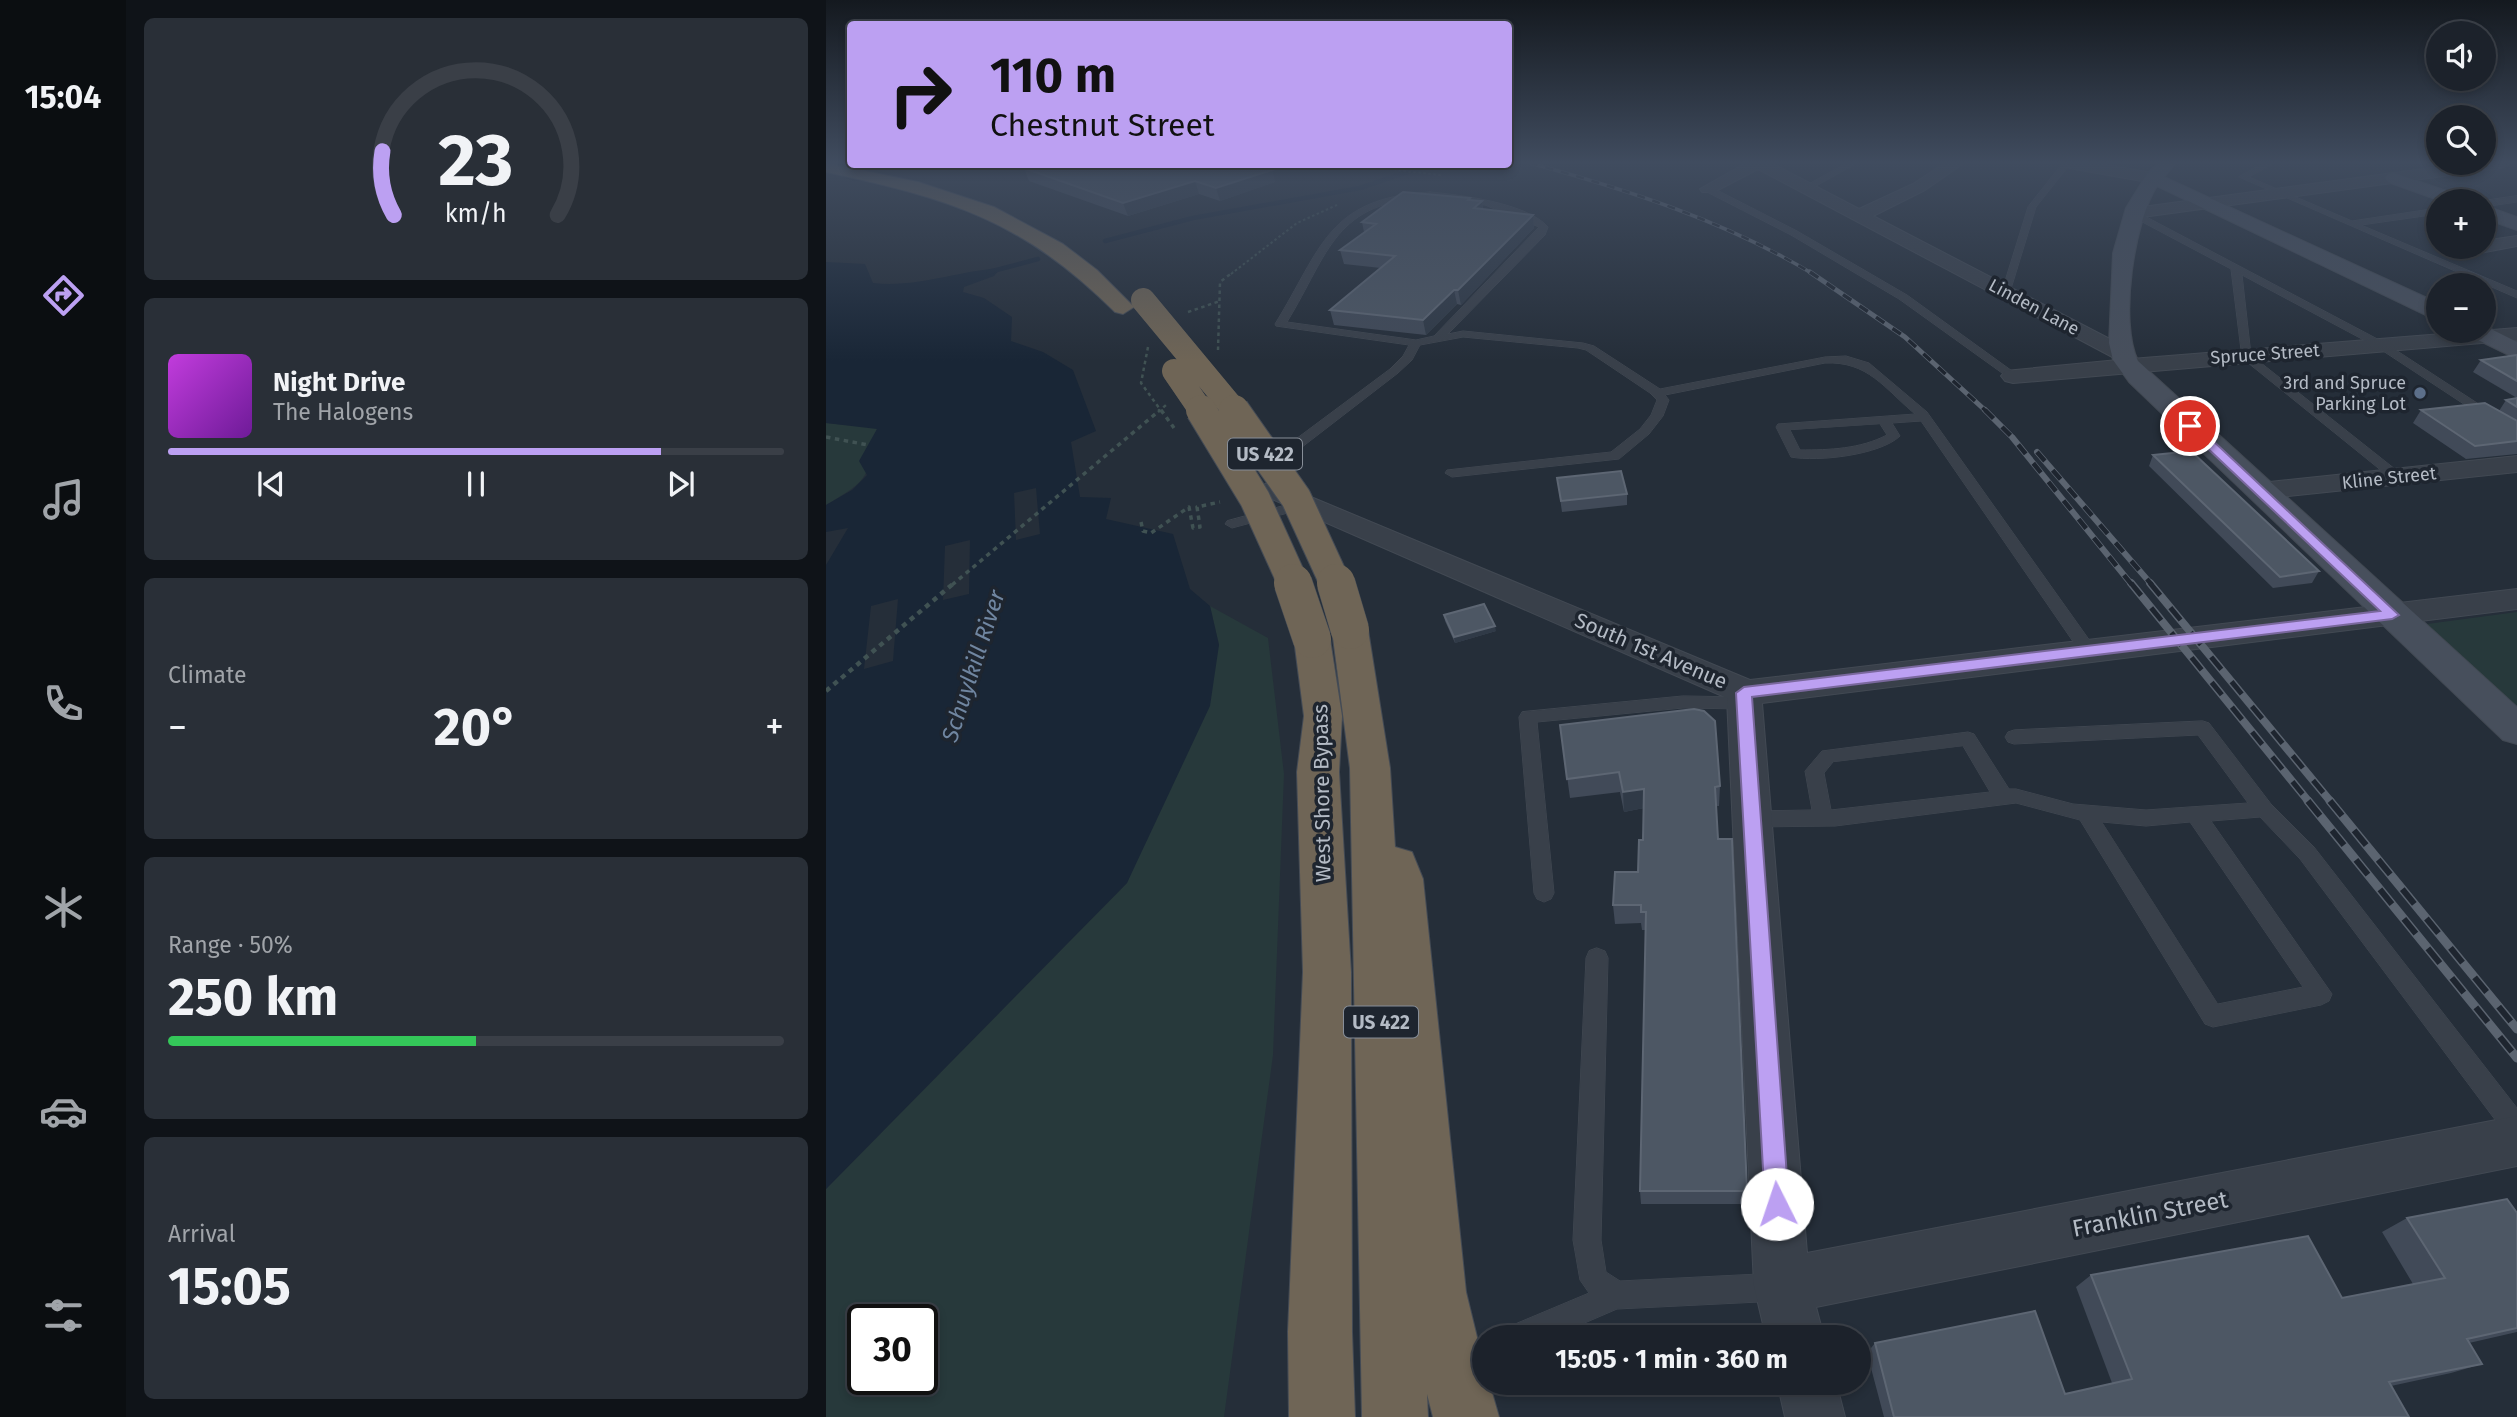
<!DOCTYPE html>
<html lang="en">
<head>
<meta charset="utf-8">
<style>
  body { margin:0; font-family:"Fira Sans",sans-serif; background:#292f37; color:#f1f3f6; height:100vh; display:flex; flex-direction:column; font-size:26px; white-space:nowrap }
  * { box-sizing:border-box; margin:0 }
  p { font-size:23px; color:#a0a4a9 }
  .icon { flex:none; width:38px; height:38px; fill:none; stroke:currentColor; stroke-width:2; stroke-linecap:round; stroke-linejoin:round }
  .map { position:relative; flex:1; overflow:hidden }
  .details { display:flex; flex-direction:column; gap:18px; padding:18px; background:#0f1318; width:700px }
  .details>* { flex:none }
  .hud { position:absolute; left:21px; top:21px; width:665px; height:147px; border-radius:7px; box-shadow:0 4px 10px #0003,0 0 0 2px #3a3f47; background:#bca0f2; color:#111; overflow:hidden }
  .buttons { position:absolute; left:1600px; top:21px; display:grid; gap:14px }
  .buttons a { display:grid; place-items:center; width:70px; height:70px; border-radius:50%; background:#1c222b; box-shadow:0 4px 10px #0003,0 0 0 2px #3a3f47; font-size:35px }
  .speed { position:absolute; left:21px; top:1304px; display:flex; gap:14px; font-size:35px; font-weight:700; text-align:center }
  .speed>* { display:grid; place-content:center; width:91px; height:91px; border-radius:50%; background:#1c222b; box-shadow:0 4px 10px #0003,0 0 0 2px #3a3f47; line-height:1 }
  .speed .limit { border:4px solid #111; border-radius:10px; background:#fff; color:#111 }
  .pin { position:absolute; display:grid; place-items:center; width:60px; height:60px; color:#fff; margin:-30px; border:4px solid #fff; border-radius:50%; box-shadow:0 2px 7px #0007 }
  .me { position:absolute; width:77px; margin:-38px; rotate:356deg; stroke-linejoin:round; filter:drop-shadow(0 0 5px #0008) }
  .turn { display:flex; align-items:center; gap:24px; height:147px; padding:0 28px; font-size:32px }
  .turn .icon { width:91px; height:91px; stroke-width:2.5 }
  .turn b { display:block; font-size:49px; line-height:60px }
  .big { font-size:52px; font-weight:700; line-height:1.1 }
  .details .widget { flex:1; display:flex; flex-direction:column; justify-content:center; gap:10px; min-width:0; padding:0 24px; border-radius:10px; background:#292f37 }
  .details .dial { align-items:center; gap:0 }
  .dial svg { height:182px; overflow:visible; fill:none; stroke:#3a3f47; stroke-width:7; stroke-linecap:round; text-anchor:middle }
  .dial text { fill:#f1f3f6; stroke:none }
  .song { display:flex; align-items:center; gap:21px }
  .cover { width:84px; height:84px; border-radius:10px; background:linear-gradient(135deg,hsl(290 70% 55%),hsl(280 70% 35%)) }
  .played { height:7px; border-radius:4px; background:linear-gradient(90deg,#bca0f2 80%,#3a3f47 80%) }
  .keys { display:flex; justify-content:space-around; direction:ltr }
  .heat { display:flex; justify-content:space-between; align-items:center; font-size:38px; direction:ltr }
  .charge { height:10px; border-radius:5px; background:linear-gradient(90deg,#34c759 50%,#3a3f47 0) }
  .trip { position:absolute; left:646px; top:1325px; width:399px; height:70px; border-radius:35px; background:#1c222b; box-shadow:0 4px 10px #0003,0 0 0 2px #3a3f47; font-weight:700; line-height:70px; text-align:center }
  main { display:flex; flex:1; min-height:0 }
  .menu { display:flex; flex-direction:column; width:126px; justify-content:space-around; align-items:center; background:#0b0e11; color:#a0a4a9 }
  .menu .icon { width:49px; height:49px }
  .menu .current { color:#bca0f2 }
  .menu b { font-size:32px; color:#f1f3f6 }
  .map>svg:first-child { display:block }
  .green { fill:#27393b; fill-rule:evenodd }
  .water { fill:#192636; fill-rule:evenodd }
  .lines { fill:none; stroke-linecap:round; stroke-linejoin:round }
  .stream { stroke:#192636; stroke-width:4.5 }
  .lane-casing { stroke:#424953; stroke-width:1 }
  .street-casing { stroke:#424953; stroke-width:2 }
  .secondary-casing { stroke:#424953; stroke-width:2 }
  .highway-casing { stroke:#444b55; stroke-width:2 }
  .path-far2 { stroke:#405253; stroke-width:2; stroke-dasharray:2.5 2.5; stroke-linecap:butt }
  .path-far1 { stroke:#405253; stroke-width:2.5; stroke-dasharray:3.5 3.5; stroke-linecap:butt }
  .path { stroke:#405253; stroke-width:3.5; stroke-dasharray:4.5 4.5; stroke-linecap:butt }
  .lane { fill:#39404a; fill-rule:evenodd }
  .street { fill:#39404a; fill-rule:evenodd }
  .secondary { fill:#474f5c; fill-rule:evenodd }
  .highway { fill:#6f6556; fill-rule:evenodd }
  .rail-far4-casing { stroke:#5b6470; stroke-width:3.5 }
  .rail-far3-casing { stroke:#5b6470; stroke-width:5 }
  .rail-far2-casing { stroke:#5b6470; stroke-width:6 }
  .rail-far1-casing { stroke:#5b6470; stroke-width:8 }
  .rail-casing { stroke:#5b6470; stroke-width:9 }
  .rail-far4 { stroke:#1e252f; stroke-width:2.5; stroke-dasharray:8; stroke-linecap:butt }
  .rail-far3 { stroke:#1e252f; stroke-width:3.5; stroke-dasharray:10; stroke-linecap:butt }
  .rail-far2 { stroke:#1e252f; stroke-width:4.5; stroke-dasharray:12; stroke-linecap:butt }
  .rail-far1 { stroke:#1e252f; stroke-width:5; stroke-dasharray:16; stroke-linecap:butt }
  .rail { stroke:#1e252f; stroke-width:6; stroke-dasharray:19; stroke-linecap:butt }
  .highway-bridge-far2-casing { stroke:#444b55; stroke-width:24; stroke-linecap:butt }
  .highway-bridge-far1-casing { stroke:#444b55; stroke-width:32; stroke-linecap:butt }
  .highway-bridge-casing { stroke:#444b55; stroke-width:39; stroke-linecap:butt }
  .path-bridge-far2 { stroke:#405253; stroke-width:2.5; stroke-dasharray:3.5 3.5; stroke-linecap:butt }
  .path-bridge-far1 { stroke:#405253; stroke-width:3.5; stroke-dasharray:4.5 4.5; stroke-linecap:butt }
  .path-bridge { stroke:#405253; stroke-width:4.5; stroke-dasharray:5 5; stroke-linecap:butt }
  .highway-bridge-far2 { stroke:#6f6556; stroke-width:24 }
  .highway-bridge-far1 { stroke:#6f6556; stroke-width:30 }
  .highway-bridge { stroke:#6f6556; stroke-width:38 }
  .wall { fill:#414a58 }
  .shaded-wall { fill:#303a47 }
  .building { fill:#4d5764; stroke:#5d6673; stroke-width:2 }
  .route { fill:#bca0f2; stroke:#7a689d; stroke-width:2 }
  .service-dot { fill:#5c6f8a; stroke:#1e252f; stroke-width:2.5 }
  .labels { text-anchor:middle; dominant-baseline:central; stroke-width:7; stroke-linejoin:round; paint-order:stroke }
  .far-street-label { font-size:18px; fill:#b4bbc5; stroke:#1e252f }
  .far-poi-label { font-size:18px; fill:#b4bbc5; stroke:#1e252f; text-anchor:end }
  .shield { fill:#1e252f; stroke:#878e98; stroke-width:2 }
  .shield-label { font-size:19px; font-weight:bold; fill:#b4bbc5 }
  .street-label { font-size:21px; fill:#b4bbc5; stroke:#1e252f }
  .water-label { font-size:23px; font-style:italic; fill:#7086a1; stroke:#1e252f }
  .near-street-label { font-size:24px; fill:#b4bbc5; stroke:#1e252f }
</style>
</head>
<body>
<main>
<nav class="menu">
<b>15:04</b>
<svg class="icon current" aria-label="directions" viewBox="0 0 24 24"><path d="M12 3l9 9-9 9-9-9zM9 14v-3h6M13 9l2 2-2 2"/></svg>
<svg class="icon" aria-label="music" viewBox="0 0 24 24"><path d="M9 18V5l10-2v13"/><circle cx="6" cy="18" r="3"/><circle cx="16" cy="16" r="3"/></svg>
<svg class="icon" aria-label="phone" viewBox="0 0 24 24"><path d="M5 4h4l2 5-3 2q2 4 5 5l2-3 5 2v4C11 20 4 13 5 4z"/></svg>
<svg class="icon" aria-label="climate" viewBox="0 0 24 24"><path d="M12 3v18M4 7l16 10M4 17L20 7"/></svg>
<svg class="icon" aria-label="car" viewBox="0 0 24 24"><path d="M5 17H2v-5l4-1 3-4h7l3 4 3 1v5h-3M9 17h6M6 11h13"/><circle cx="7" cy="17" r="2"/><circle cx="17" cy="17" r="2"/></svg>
<svg class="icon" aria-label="filters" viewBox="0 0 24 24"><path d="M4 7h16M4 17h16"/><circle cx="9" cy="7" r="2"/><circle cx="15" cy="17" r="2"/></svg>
</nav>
<section class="details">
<div class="widget dial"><svg viewBox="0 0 100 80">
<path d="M14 69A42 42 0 1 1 86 69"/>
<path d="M14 69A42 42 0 0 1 9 41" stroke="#bca0f2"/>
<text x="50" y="56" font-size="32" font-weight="700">23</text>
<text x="50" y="72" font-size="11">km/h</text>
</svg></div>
<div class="widget">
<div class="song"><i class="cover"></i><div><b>Night Drive</b><p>The Halogens</p></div></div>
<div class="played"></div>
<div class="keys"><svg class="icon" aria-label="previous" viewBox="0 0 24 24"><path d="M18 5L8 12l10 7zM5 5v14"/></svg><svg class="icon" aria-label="pause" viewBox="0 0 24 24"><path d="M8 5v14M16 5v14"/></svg><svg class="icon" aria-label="next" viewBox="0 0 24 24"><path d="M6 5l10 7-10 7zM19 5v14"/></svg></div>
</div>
<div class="widget"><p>Climate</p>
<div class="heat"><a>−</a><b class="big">20°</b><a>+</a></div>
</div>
<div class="widget"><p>Range · 50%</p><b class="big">250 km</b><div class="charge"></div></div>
<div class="widget"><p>Arrival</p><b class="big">15:05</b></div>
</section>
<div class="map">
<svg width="1691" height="1417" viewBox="0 0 1691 1417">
  <rect width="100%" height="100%" fill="#252e39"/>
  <path class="green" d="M0,423L51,428C41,478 45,479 0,505Z
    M384,606L442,638L458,774L447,1055L398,1417H0V1189L301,883L393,645ZM37,1320H96V1379H37Z
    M1691,612V711L1601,624Z"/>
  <path class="water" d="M0,262L39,264L47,283C91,288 131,271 175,268L168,276L138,287L137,292L158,298L186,317L185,341L217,352L247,370L270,431L245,442L254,497L285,498L280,519L347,534L364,589L384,606L393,645L384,706L301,883L0,1189V565L22,528L0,532V505L26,490L41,475L33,461L51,429L0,423ZM210,488L214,534L190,540L188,493ZM144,540L143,594L117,600L119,546ZM72,599L67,661L38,669L45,606Z"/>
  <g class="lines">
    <path class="stream" d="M279,241L367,218L534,188L605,164
      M163,272L212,259"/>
    <g class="lane-casing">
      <path id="lane" d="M1021,163H1031L983,190L976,188Z
        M1237,163H1245L1210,207L1184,292L1175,294L1202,207Z
        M1438,163H1448L1423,177L1526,221L1612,208V214L1535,225L1691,291V298L1413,177Z
        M1600,163H1611L1628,170L1621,172Z
        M879,187H885L971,231L1081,295L1193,376L1183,378L1073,299L965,235L879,191Z
        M604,192C635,195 701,203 722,227L719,235L622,334L637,331L757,343L768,346L834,389L999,357L1020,356L1043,363L1101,412L1269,648L1271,652L1269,656H1257L1095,421L1066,423L1074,436C1054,455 992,462 965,457L950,427L952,424L1089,414C1058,388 1042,361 999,363L839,395L843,400L837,416L823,434L793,459L626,477L619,473L621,470L785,452L814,429L825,415L831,400L824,393L760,350L752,348L637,337L594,345L586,360L572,373L445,471H435V465L564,369L577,356L583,345L450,326L449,324C496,248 501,198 604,192ZM604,197L659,205L713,227L608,336L590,340L461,322C504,251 508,202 604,197ZM1054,424L1061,435C1034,449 1004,450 974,450L964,430Z
        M1691,196V202L1657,207V201Z
        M1305,212H1311L1559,343L1691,429V439L1551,347L1416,275L1425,355L1579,477L1572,481L1567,480L1416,358L1405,269L1305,216Z
        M479,500L484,501V507L406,528L399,524L401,521Z
        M857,696L918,697L927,703L918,709L857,708L711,722L728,893L725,899L718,902L711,899L708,893L693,717L696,712Z
        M1377,721L1383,723L1445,804L1488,847L1691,1108V1141L1682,1137L1474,859L1434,817L1385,821L1506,994L1503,1001L1495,1005L1387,1027L1379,1024L1254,820L1190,803L1009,826L926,827L919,825L916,819L919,813L926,811L986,810L979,771L996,751L1142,732L1148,734L1183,789H1190L1247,804L1320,810L1422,803L1372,735L1188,744L1182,742L1179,737L1182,732L1188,730ZM1137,746L1164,792L1005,810L998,773L1007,762ZM1276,822L1320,826L1364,822L1477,987L1392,1004Z
        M771,948L779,951L782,958L775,1240L780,1272L794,1281L953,1273L963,1277L967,1287L963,1297L953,1301L791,1309L726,1337H678L682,1327L763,1293L754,1280L747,1240L760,958L763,951Z"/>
    </g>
    <g class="street-casing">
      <path id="street" d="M920,163H945L1033,209L1087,184L1119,163H1138L1099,190L1047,216L1305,350L1308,355L1305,359L1691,328V340L1187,383L1179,381L1175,376L1179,371L1292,360L932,169L888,192H876L874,189Z
        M1235,163H1269L1327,173L1335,178L1327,183L1243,168Z
        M1642,163H1684L1676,168L1309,218L1300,213L1309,208Z
        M1691,236V246L1633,257L1624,251L1628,247H1657V241Z
        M1691,456V472L1434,499L1424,497L1420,491L1424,485L1434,483Z
        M449,482L924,680L1691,589V609L936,703L981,1253L1691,1116V1166L990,1307L998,1337H940L928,1286L901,698L439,496L435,490L439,484Z
        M951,1382H1010L1019,1417H959Z"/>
    </g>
    <g class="secondary-casing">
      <path id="secondary" d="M1332,163H1350L1338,177L1612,303V319L1604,317L1331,186C1308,222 1293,322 1312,361L1691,707V744L1677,740L1303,382L1287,360L1283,343L1287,253L1300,208L1321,174Z
        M1568,173L1638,197L1640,201H1615L1562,182L1559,178L1562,174Z
        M1657,205L1691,217V230L1657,218Z
        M1657,325L1691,342V359L1644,336L1640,331H1657Z"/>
    </g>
    <g class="highway-casing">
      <path id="highway" d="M0,163L92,182L168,207L237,244L271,270L308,307L297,314L289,312C196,220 125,199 0,172Z
        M524,618L537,622L542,630L564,768L569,847L586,852L597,879L640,1292L658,1366V1382H663L673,1417H607L601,1394L602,1417H536L524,768L506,630L511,622Z
        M486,627L499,631L504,639L516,716L513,772L525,972L526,1332L529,1417H463L462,1332L477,972L471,772L478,716L468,639L473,631Z"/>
    </g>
    <path class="path-far2" d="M559,164L570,170L614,175L613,178
      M405,274L471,223L511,205"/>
    <path class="path-far1" d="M362,312L394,301
      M322,347L315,383L336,412
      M392,350L394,282L407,272"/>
    <path class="path" d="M335,410L348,428
      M0,437L42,445
      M315,522L317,531L325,533L363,507L367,528L374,527L371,507L394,502"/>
    <use href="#lane" class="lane"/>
    <use href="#street" class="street"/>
    <use href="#secondary" class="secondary"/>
    <use href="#highway" class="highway"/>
    <g class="rail-far4-casing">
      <path id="rail-far4" d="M704,163C802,190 899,221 987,274"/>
    </g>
    <g class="rail-far3-casing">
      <path id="rail-far3" d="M984,272L1079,337L1161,412"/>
    </g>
    <g class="rail-far2-casing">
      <path id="rail-far2" d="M1159,410L1186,437L1306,585
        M1211,452L1326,585"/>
    </g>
    <g class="rail-far1-casing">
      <path id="rail-far1" d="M1305,583L1483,802
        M1324,583L1505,802"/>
    </g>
    <g class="rail-casing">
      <path id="rail" d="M1482,801L1691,1058
        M1504,801L1691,1029"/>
    </g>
    <use href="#rail-far4" class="rail-far4"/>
    <use href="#rail-far3" class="rail-far3"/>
    <use href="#rail-far2" class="rail-far2"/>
    <use href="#rail-far1" class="rail-far1"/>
    <use href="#rail" class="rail"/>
    <g class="highway-bridge-far2-casing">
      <path id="highway-bridge-far2" d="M317,300L410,412
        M348,371L376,412"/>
    </g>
    <g class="highway-bridge-far1-casing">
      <path id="highway-bridge-far1" d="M375,410L429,499L468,585
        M408,410L470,498L510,585"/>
    </g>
    <g class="highway-bridge-casing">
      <path id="highway-bridge" d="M467,583L486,639
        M510,583L524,630"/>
    </g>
    <path class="path-bridge-far2" d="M332,412L340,405"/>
    <path class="path-bridge-far1" d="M126,585L334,410"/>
    <path class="path-bridge" d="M0,691L128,583"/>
    <use href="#highway-bridge-far2" class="highway-bridge-far2"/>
    <use href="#highway-bridge-far1" class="highway-bridge-far1"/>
    <use href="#highway-bridge" class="highway-bridge"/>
  </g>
  <path class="wall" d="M198,168L446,170L449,182L394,201L373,194L302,216L203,181Z
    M644,198V200L656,201L657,209L707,215L708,228L635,305L631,304L600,335L508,325L504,310L555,268L518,264L514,250L538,232L536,222Z
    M1691,355V454L1640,459L1587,423L1595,410L1673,411L1680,400L1691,398L1647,372L1655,360Z
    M1327,455L1493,571L1486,583L1447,588L1323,466Z
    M731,478L801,494V505L736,512Z
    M618,615L670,631L629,643L619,621Z
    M734,725L894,786L893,806H890L892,839L921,1191L918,1204H815L814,1191L820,930H816L815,923L789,924L787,905L812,872L817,840L818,808L798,812L794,792L744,798Z
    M1691,1213V1332L1643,1343L1656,1364L1625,1373L1565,1386L1583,1417H1058L1041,1353L1049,1343L1239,1394L1286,1383L1250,1287L1265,1275L1516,1298L1587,1284L1556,1232L1581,1218Z"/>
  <path class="shaded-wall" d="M446,170L449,182L394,201L390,188Z
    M369,181L373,194L302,216L297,203Z
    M656,201L657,214L648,208Z
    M707,215L708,228L635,305L632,290Z
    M628,290L631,304L600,335L597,320Z
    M669,626L670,631L629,643L628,637Z
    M818,789V808L798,812L797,792Z"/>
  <path class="building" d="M212,164H427L446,170L390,188L369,181L297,203L198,168Z
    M577,192L644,198L642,200L656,201L648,208L707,215L632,290H628L597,320L504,310L569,256L514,250L550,224L536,222Z
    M1691,355V381L1655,360Z
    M1691,398V407L1680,400Z
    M1659,403L1691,421V441L1649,446L1595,410Z
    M1365,451L1493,571L1454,577L1327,455Z
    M795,471L801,494L735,501L731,478Z
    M658,604L669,626L628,637L618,615Z
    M868,709L878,711L889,721L894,786L889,787L892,839H906L921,1191H814L820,912H815V905H787L789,872H812L813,840H817L818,789L797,792L793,772L741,779L734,725Z
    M1681,1199L1691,1213V1328L1641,1339L1656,1364L1563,1382L1583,1417H1068L1049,1343L1209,1311L1239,1394L1306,1379L1265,1275L1482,1236L1516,1298L1619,1278L1581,1218Z"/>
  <linearGradient id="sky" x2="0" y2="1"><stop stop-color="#14191f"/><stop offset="0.45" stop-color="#404c5f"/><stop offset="1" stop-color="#404c5f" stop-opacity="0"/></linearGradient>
  <rect width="1691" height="361" fill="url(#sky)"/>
  <path class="route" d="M1360,423H1368L1573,615L1566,619L926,697L963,1204L959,1212L951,1216L942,1212L939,1204L910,693L918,687L1554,611L1360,428Z"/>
  <circle class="service-dot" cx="1594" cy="393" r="7"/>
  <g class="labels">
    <g class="far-street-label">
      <text transform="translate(1208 307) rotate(28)">Linden Lane</text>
      <text transform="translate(1439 354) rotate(-4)">Spruce Street</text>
      <text transform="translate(1563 478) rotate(-6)">Kline Street</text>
    </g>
    <g class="far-poi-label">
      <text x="1580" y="383">3rd and Spruce<tspan x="1580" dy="21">Parking Lot</tspan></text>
    </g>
    <g class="shield">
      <rect x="402" y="438.5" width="74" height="31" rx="5"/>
      <rect x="518" y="1006.5" width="74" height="31" rx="5"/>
    </g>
    <g class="shield-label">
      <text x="439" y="454">US 422</text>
      <text x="555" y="1022">US 422</text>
    </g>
    <g class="street-label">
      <text transform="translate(825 651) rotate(23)">South 1st Avenue</text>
      <text transform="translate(496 793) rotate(-91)">West Shore Bypass</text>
    </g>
    <g class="water-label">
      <text transform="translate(147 666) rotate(-72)">Schuylkill River</text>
    </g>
    <g class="near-street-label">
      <text transform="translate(1324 1214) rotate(-11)">Franklin Street</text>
    </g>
  </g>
</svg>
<div class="buttons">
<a><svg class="icon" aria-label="sound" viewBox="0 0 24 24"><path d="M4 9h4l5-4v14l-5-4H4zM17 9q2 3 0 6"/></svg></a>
<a><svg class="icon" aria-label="search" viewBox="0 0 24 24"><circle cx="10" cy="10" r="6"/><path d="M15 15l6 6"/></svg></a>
<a>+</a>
<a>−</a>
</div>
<div class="speed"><div class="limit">30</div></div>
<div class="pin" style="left:1364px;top:426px;background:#d93025"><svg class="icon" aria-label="arrive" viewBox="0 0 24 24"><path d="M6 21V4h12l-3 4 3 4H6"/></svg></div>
<svg class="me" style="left:951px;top:1204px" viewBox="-20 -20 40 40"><circle r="19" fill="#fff"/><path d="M0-13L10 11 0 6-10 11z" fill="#bca0f2"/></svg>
<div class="trip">15:05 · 1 min · 360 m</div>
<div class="hud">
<div class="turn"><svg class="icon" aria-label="right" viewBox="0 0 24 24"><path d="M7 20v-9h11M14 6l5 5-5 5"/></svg><div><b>110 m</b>Chestnut Street</div></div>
</div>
</div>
</main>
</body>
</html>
